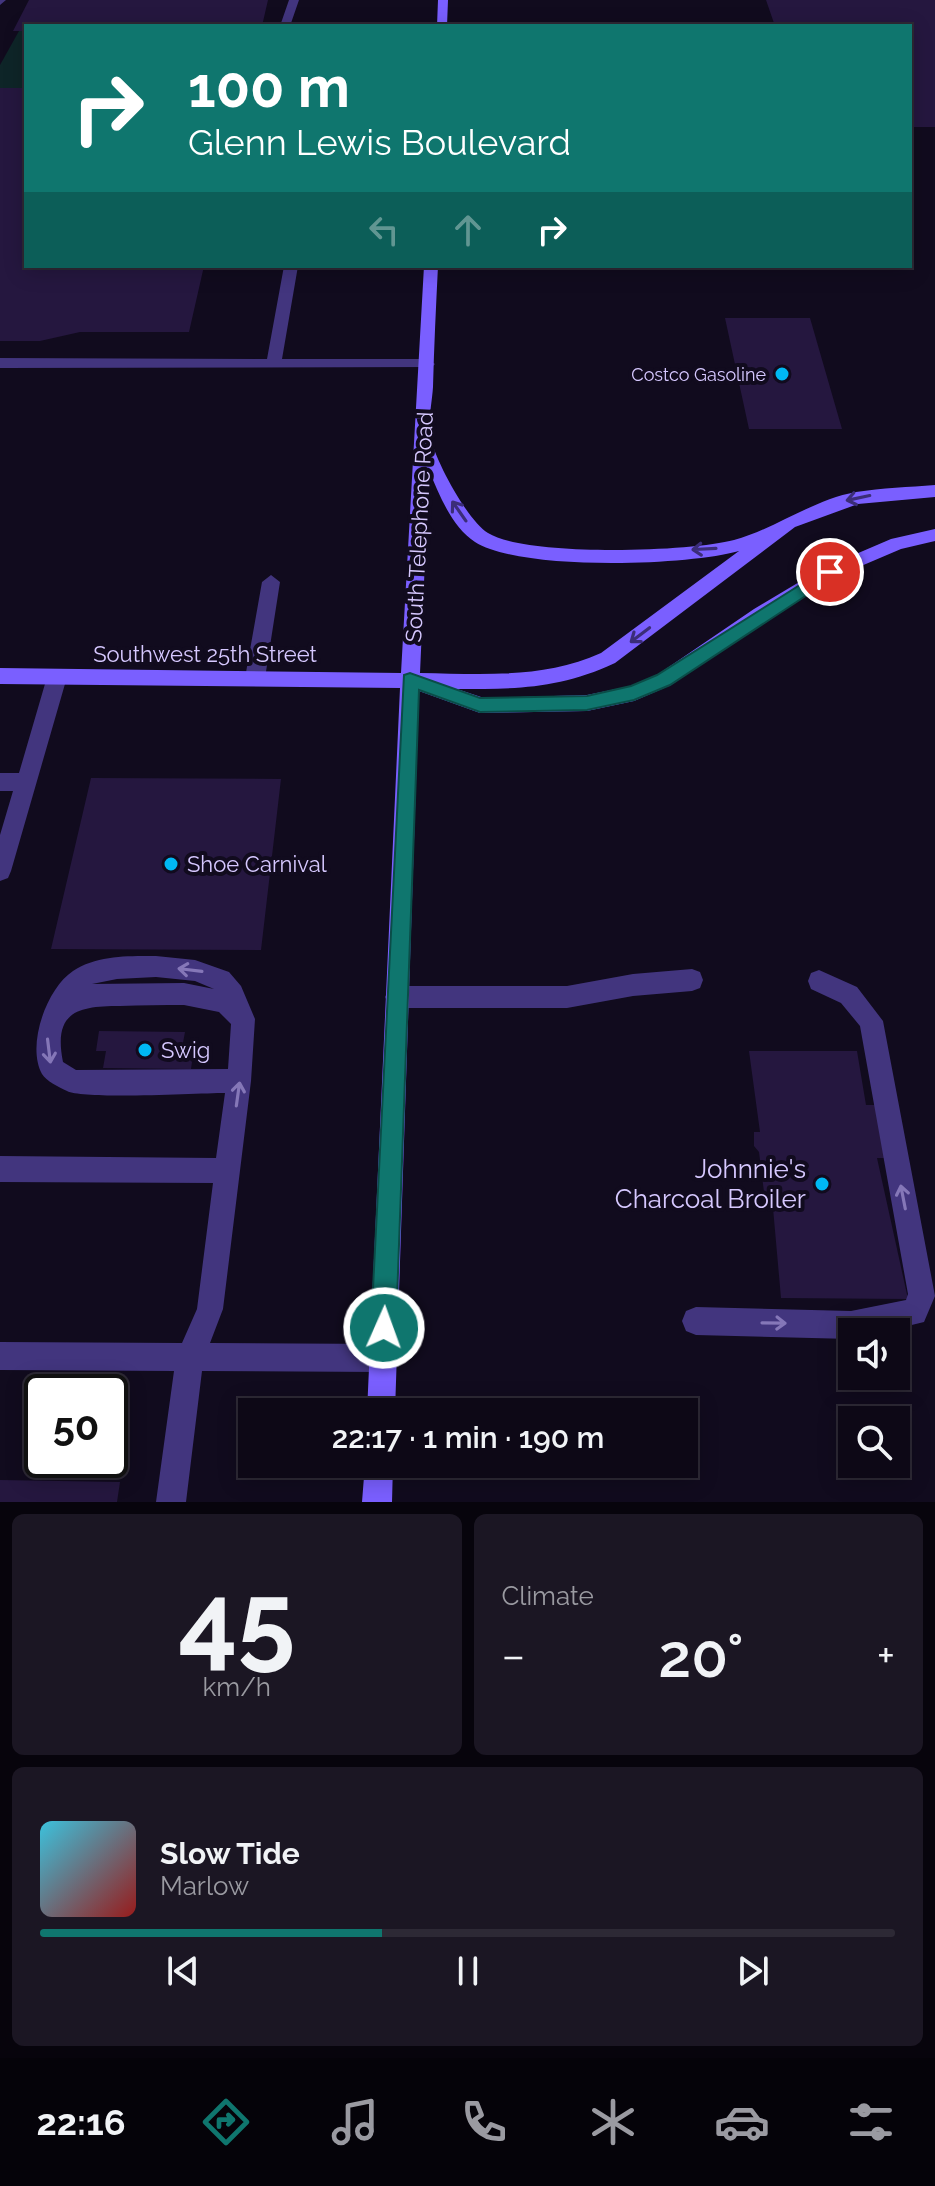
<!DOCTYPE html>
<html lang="en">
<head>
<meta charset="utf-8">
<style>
  body { margin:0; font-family:Raleway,sans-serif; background:#1b1623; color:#f1f3f6; height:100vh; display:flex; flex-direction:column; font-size:30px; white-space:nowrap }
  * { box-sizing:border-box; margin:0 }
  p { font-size:26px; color:#9a9aa1 }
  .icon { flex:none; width:44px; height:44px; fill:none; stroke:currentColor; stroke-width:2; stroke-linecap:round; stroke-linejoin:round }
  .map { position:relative; height:1502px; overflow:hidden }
  .panel { display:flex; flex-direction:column; gap:12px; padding:12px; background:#07040c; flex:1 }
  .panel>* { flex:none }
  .top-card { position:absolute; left:24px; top:24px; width:888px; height:244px; border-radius:0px; box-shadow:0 4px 20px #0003,0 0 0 2px #2d2935; background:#0f766e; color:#fff; overflow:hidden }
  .buttons { position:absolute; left:838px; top:1318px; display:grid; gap:16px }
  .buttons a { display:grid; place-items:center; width:72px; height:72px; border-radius:0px; background:#0d0816; box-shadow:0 4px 20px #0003,0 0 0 2px #2d2935; font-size:40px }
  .speed { position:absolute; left:24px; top:1374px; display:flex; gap:16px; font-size:40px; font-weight:700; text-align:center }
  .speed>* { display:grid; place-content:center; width:104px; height:104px; border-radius:50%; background:#0d0816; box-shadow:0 4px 20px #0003,0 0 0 2px #2d2935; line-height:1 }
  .speed .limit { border:4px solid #111; border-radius:12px; background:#fff; color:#111 }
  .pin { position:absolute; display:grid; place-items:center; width:68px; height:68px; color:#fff; margin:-34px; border:4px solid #fff; border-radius:50%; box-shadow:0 2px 8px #0007 }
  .me { position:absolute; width:88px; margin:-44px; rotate:2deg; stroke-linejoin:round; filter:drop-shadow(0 0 6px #0008) }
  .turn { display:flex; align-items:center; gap:28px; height:168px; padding:0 32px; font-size:36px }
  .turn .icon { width:104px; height:104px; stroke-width:2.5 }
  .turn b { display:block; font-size:56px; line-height:68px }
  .lanes { display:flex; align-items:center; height:76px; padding:0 32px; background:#0003; justify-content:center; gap:40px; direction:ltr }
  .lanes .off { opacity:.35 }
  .big { font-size:60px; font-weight:600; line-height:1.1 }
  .panel .tile { flex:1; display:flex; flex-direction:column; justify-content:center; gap:12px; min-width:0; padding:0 28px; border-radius:12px; background:#1b1623 }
  .panel .dial { align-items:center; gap:0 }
  .dial b { font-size:104px; line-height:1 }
  .song { display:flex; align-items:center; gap:24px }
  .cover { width:96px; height:96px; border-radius:12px; background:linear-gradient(135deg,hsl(190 70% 55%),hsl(0 70% 35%)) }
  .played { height:8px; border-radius:4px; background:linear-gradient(90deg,#0f766e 40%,#2d2935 40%) }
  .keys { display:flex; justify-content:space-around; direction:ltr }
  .heat { display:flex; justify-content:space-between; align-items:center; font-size:44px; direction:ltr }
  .panel .tiles { flex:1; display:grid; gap:12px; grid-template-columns:1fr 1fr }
  .tile:last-child { grid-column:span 2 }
  .trip { position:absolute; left:238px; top:1398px; width:460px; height:80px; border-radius:0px; background:#0d0816; box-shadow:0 4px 20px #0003,0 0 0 2px #2d2935; font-weight:600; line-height:80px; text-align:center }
  .tabs { display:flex; height:128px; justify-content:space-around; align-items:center; background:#050309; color:#9a9aa1 }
  .tabs .icon { width:56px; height:56px }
  .tabs .active { color:#0f766e }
  .tabs b { font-size:36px; color:#f1f3f6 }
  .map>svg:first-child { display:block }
  .green { fill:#0e2528 }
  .building { fill:#25173f }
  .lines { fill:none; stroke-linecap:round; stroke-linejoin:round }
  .lane { fill:#42357e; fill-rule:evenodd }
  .street { fill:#42357e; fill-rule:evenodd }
  .secondary { fill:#7a5fff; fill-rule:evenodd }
  .oneway { stroke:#3b2d78 }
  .oneway2 { stroke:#8577b8 }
  .route { fill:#0f766e; stroke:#0a4d48; stroke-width:2 }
  .poi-dot { fill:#00b8f3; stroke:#110b1e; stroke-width:3 }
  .labels { text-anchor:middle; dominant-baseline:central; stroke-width:8; stroke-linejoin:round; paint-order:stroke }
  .far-poi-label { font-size:18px; fill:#d6c8ff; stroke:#110b1e; text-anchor:end }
  .street-label { font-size:22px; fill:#d6c8ff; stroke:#110b1e }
  .poi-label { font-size:22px; fill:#d6c8ff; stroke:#110b1e; text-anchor:start }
  .near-poi-label { font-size:26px; fill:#d6c8ff; stroke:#110b1e; text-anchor:end }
</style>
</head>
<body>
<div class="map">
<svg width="935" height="1502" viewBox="0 0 935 1502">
  <rect width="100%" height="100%" fill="#110b1e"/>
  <path class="green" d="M19,31H26V88H0V65Z"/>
  <path class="building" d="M29,0H268L262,26H26V31H13Z
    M766,0H935V127H910V26H775Z
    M0,88H26V266H204L189,332H80L40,341H0Z
    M725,318H810L842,429H749Z
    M91,778L281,779L261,950L51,949Z
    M99,1031L185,1032L182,1048H194L191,1069L103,1068L106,1051H96Z
    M749,1051H857L866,1105H875L885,1158H877L908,1299L781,1298L773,1208H766L759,1152L754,1146V1132H760Z
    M0,1480L120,1482L117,1502H0Z"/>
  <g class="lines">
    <path class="lane" d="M0,0H6L0,5Z
      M289,0H299L290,26H280Z
      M284,266H298L282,359H427L435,364L432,367L0,368V358L267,359Z
      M271,575L280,582L265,678L255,686L245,678L262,582Z
      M57,669L67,677L11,871L8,878L0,881V835L13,791H0V773H19L47,677Z
      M156,956L195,960L229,972L241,986L255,1019L251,1081L223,1309L210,1343L383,1344L393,1348L397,1358L393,1368L383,1372L202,1371L186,1502H156L174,1371L0,1370V1342L182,1343L197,1309L213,1183L0,1182V1156L216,1158L225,1093C198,1093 85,1100 67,1091C59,1087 46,1081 42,1074C26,1045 47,988 73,971C97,955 129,956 156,956ZM156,977L195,981L214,989L184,983L92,984L117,979ZM184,1005L219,1012L231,1024L228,1069L76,1070L63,1062C53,1012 77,1006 120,1006C141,1005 163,1005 184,1005Z
      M819,970L857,987L883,1021L935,1296L924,1322L883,1332H852L851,1339L696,1335L686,1331L682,1321L686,1311L696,1307L851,1311L906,1300L908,1294L860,1026L841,1003L811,989L808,981L811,973Z"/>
    <path class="street" d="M692,969L700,972L703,980L700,988L692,991L633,996L567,1008H397L389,1005L385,997L389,989L397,986H567L633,974Z"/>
    <path class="secondary" d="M438,0H448L447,26H437Z
      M424,266H438C436,306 434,347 433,387C432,402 428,421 430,436C435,460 467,520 488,533C526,557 689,552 734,540C775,529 812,500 856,492C882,488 909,487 935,485V497L858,504L795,527L615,663C559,689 517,689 457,689L481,697H520L587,695L631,686L657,675L754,609L821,569L891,539L935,529V541L901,549L833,578L767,619L671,685L634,701L587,711L480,713L419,691L395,1412H367L400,688L0,684V668L401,673ZM429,470C439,495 452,527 475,542C521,571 686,566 739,551L601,653C543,679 482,674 420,673Z
      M365,1464H393L392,1502H362Z"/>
  </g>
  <defs><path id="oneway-shaft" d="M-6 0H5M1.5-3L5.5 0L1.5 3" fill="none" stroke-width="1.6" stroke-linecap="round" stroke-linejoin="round" transform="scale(2)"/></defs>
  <g class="oneway">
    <use href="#oneway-shaft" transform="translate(858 498) rotate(168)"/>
    <use href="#oneway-shaft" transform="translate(459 511) rotate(-125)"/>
    <use href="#oneway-shaft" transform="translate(704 549) rotate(177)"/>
    <use href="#oneway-shaft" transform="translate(640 635) rotate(143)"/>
  </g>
  <g class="oneway2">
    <use href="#oneway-shaft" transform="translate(190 970) rotate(-173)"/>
    <use href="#oneway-shaft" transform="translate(49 1051) rotate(83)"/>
    <use href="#oneway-shaft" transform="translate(238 1094) rotate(-82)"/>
    <use href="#oneway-shaft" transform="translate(903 1197) rotate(-101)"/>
    <use href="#oneway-shaft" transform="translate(774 1323) rotate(1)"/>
  </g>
  <path class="route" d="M830,566L836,567V576L670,685L634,700L587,710L480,712L419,690L396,1328L393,1337L384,1340L375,1337L371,1328L404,675L410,673L480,698L587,696L631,686L657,675Z"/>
  <g class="poi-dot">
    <circle cx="782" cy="374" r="8"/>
    <circle cx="171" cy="864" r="8"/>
    <circle cx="145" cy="1050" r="8"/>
    <circle cx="822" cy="1184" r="8"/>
  </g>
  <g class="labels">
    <g class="far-poi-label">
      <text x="766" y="374">Costco Gasoline</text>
    </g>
    <g class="street-label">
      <text transform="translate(419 527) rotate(-87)">South Telephone Road</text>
      <text x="205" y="654">Southwest 25th Street</text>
    </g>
    <g class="poi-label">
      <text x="187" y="864">Shoe Carnival</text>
      <text x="161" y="1050">Swig</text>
    </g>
    <g class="near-poi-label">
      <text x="806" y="1169">Johnnie's<tspan x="806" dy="30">Charcoal Broiler</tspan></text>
    </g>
  </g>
</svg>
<div class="buttons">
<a><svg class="icon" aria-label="sound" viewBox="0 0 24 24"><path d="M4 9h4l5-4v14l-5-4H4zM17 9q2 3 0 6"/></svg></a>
<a><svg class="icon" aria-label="search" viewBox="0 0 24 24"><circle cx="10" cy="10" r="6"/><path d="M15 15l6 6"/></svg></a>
</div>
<div class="speed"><div class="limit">50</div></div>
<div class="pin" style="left:830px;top:572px;background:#d93025"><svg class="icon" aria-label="arrive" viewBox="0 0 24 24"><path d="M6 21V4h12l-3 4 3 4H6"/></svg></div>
<svg class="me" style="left:384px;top:1328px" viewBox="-20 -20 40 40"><circle r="17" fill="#0f766e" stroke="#fff" stroke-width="3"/><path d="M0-11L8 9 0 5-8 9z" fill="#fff"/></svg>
<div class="trip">22:17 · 1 min · 190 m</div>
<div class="top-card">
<div class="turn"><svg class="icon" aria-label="right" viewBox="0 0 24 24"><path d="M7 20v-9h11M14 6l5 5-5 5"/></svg><div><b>100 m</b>Glenn Lewis Boulevard</div></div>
<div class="lanes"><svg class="icon off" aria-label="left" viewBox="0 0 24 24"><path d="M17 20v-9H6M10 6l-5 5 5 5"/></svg><svg class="icon off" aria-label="ahead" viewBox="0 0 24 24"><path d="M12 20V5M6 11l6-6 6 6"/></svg><svg class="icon" aria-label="right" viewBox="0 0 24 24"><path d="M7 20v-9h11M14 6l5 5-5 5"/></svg></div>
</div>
</div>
<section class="panel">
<div class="tiles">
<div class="tile dial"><b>45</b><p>km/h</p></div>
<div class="tile"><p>Climate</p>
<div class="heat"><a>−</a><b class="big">20°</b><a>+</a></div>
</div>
<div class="tile">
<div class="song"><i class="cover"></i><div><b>Slow Tide</b><p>Marlow</p></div></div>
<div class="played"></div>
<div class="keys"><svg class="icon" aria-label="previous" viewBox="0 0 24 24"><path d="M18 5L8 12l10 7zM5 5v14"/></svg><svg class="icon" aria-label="pause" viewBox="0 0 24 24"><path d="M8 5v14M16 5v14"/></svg><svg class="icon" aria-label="next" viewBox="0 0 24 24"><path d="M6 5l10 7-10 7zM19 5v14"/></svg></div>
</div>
</div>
</section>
<nav class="tabs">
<b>22:16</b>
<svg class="icon active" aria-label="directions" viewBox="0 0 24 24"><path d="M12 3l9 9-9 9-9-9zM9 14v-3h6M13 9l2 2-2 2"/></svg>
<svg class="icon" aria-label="music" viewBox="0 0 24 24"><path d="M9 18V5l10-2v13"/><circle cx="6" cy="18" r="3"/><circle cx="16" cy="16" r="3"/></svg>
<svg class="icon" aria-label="phone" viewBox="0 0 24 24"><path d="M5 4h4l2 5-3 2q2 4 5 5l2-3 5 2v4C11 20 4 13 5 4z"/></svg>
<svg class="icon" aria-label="climate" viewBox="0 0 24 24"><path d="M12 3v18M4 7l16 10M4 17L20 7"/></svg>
<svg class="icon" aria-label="car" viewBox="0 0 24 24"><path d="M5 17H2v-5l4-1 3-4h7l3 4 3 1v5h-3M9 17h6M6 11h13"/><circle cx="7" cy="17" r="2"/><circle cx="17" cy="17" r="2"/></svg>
<svg class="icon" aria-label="filters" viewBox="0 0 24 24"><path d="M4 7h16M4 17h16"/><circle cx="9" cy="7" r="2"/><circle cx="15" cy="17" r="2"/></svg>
</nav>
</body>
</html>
